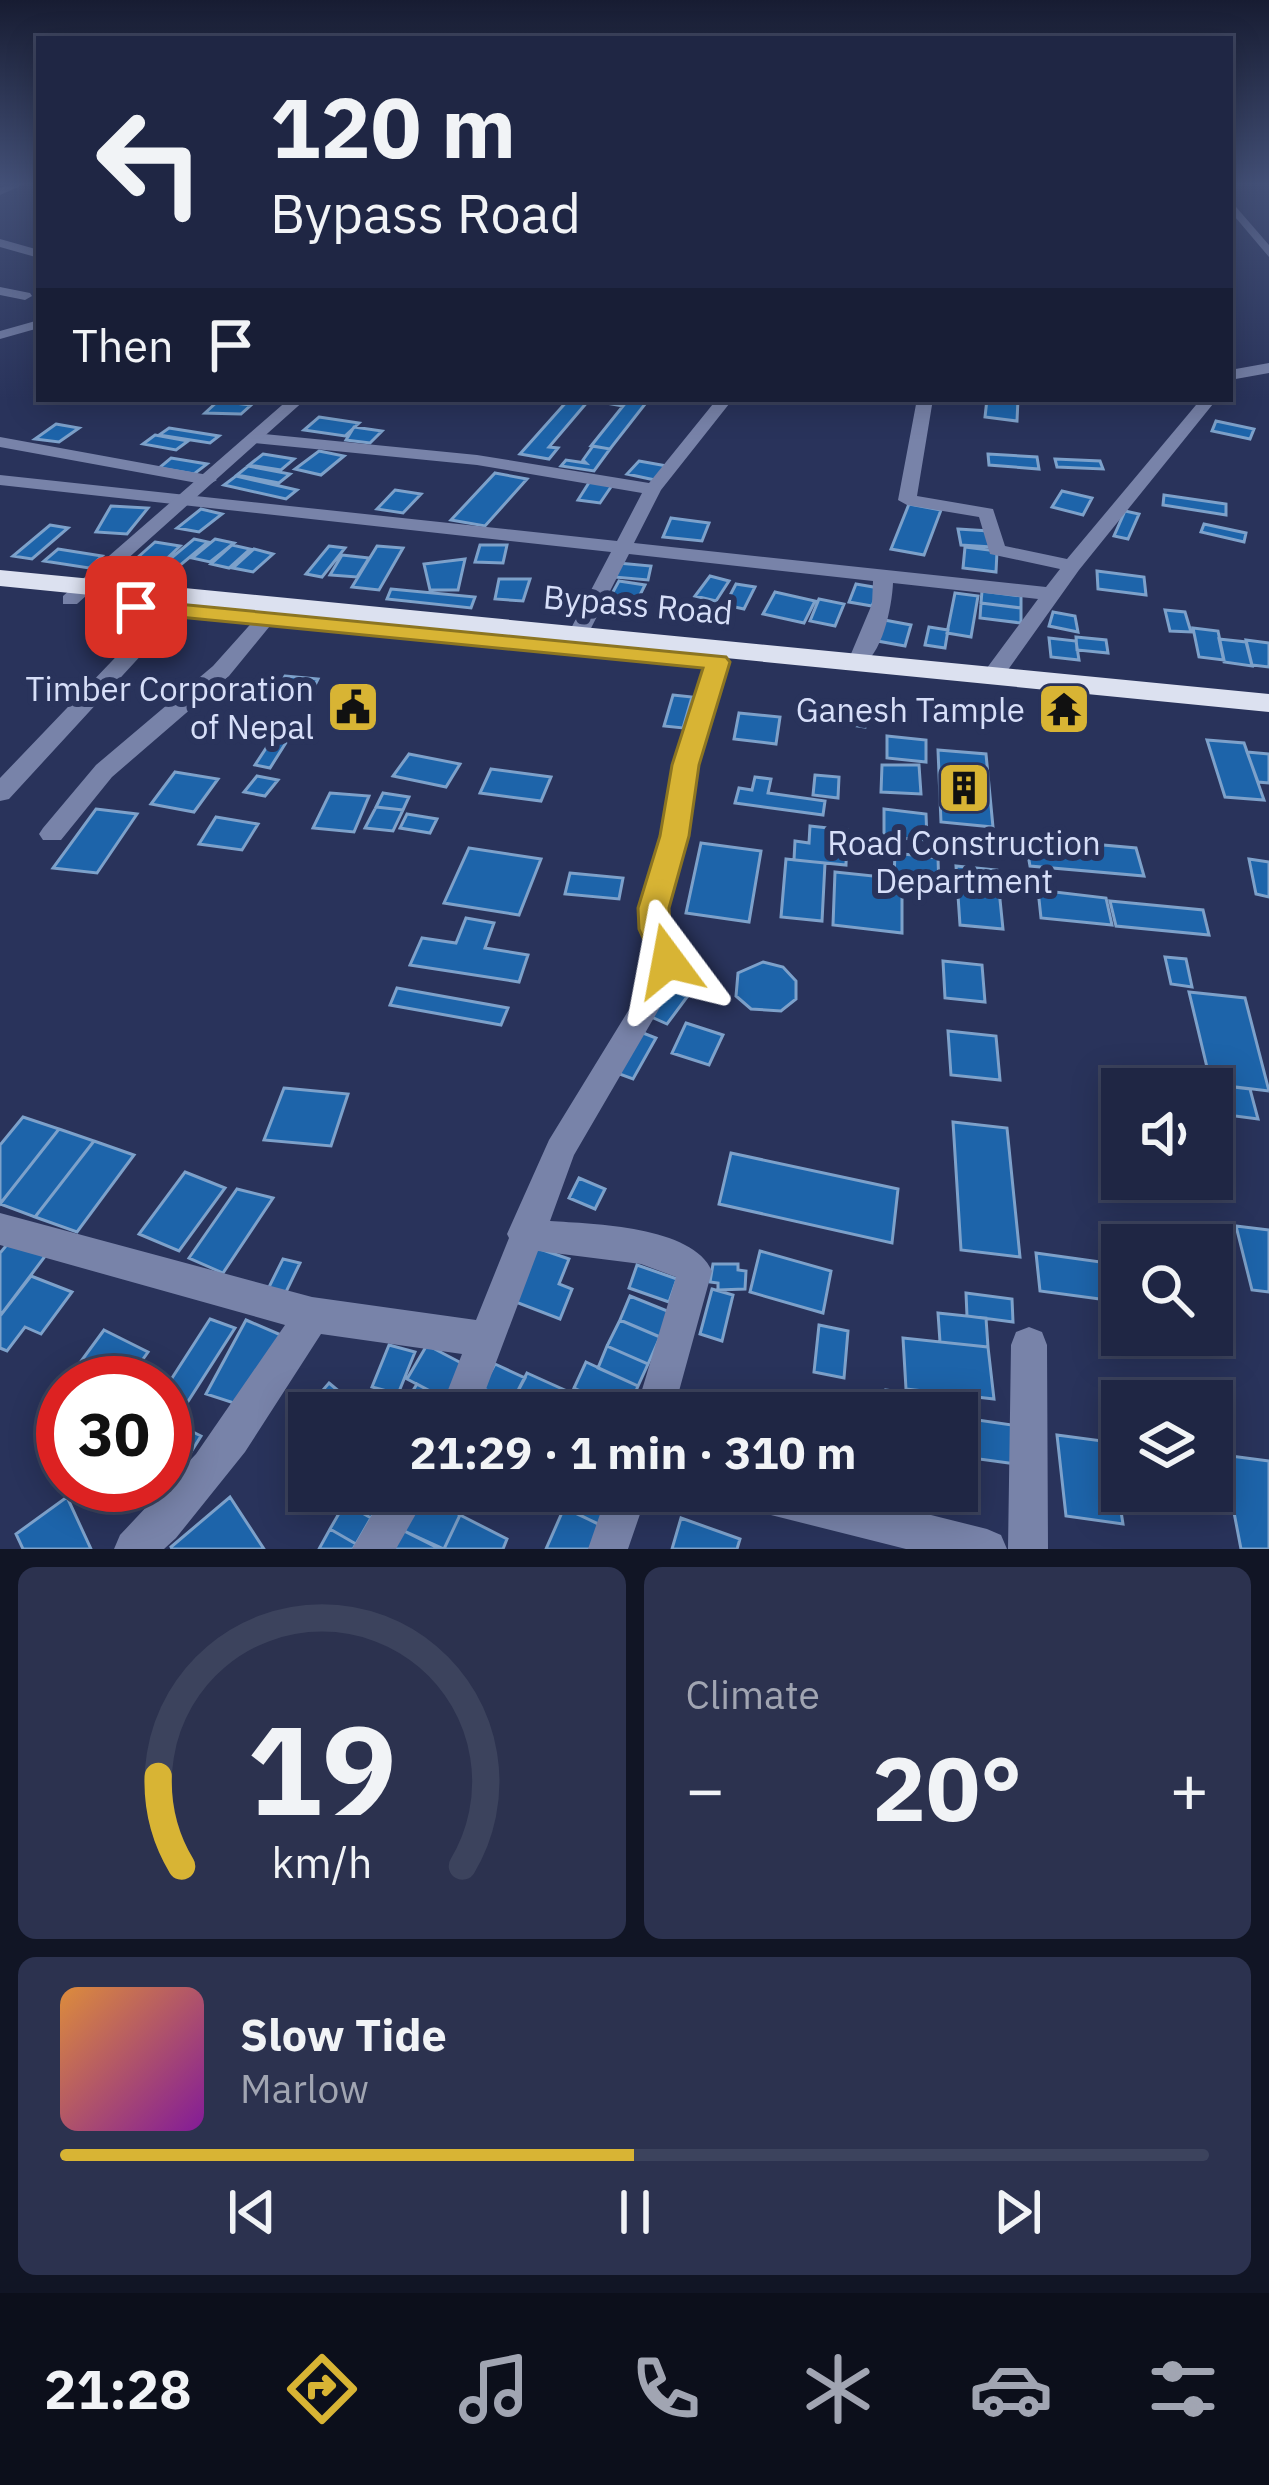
<!DOCTYPE html>
<html lang="en">
<head>
<meta charset="utf-8">
<style>
  body { margin:0; font-family:"IBM Plex Sans",sans-serif; background:#2c324f; color:#f1f3f6; height:100vh; display:flex; flex-direction:column; font-size:45px; white-space:nowrap }
  * { box-sizing:border-box; margin:0 }
  p { font-size:39px; color:#a1a5b2 }
  .icon { flex:none; width:66px; height:66px; fill:none; stroke:currentColor; stroke-width:2; stroke-linecap:round; stroke-linejoin:round }
  .map { position:relative; height:1549px; overflow:hidden }
  .side { display:flex; flex-direction:column; gap:18px; padding:18px; background:#111525; flex:1 }
  .side>* { flex:none }
  .top-card { position:absolute; left:36px; top:36px; width:1197px; height:366px; border-radius:0px; box-shadow:0 6px 30px #0003,0 0 0 3px #3c435d; background:#1f2644; color:#f1f3f6; overflow:hidden }
  .tools { position:absolute; left:1101px; top:1068px; display:grid; gap:24px }
  .tools a { display:grid; place-items:center; width:132px; height:132px; border-radius:0px; background:#1f2644; box-shadow:0 6px 30px #0003,0 0 0 3px #3c435d; font-size:60px }
  .speed { position:absolute; left:36px; top:1356px; display:flex; gap:24px; font-size:60px; font-weight:700; text-align:center }
  .speed>* { display:grid; place-content:center; width:156px; height:156px; border-radius:50%; background:#1f2644; box-shadow:0 6px 30px #0003,0 0 0 3px #3c435d; line-height:1 }
  .speed .limit { border:18px solid #d22; background:#fff; color:#111 }
  .pin { position:absolute; display:grid; place-items:center; width:102px; height:102px; color:#fff; margin:-51px; border-radius:24px; box-shadow:0 6px 18px #0006 }
  .me { position:absolute; width:132px; margin:-66px; rotate:347deg; stroke-linejoin:round; filter:drop-shadow(0 0 9px #0008) }
  .turn { display:flex; align-items:center; gap:42px; height:252px; padding:0 36px; font-size:54px }
  .turn .icon { width:156px; height:156px; stroke-width:2.5 }
  .turn b { display:block; font-size:84px; line-height:102px }
  .then { display:flex; align-items:center; height:114px; padding:0 36px; background:#0003; gap:24px; font-size:45px }
  .big { font-size:90px; font-weight:800; line-height:1.1 }
  .side .tile { flex:1; display:flex; flex-direction:column; justify-content:center; gap:18px; min-width:0; padding:0 42px; border-radius:18px; background:#2c324f }
  .side .dial { align-items:center; gap:0 }
  .dial svg { height:312px; overflow:visible; fill:none; stroke:#3c435d; stroke-width:7; stroke-linecap:round; text-anchor:middle }
  .dial text { fill:#f1f3f6; stroke:none }
  .song { display:flex; align-items:center; gap:36px }
  .cover { width:144px; height:144px; border-radius:18px; background:linear-gradient(135deg,hsl(30 70% 55%),hsl(290 70% 35%)) }
  .played { height:12px; border-radius:6px; background:linear-gradient(90deg,#d8b434 50%,#3c435d 50%) }
  .keys { display:flex; justify-content:space-around; direction:ltr }
  .heat { display:flex; justify-content:space-between; align-items:center; font-size:66px; direction:ltr }
  .side .tiles { flex:1; display:grid; gap:18px; grid-template-columns:1fr 1fr }
  .tile:last-child { grid-column:span 2 }
  .trip { position:absolute; left:288px; top:1392px; width:690px; height:120px; border-radius:0px; background:#1f2644; box-shadow:0 6px 30px #0003,0 0 0 3px #3c435d; font-weight:800; line-height:120px; text-align:center }
  .dock { display:flex; height:192px; justify-content:space-around; align-items:center; background:#0c0f1b; color:#a1a5b2 }
  .dock .icon { width:84px; height:84px }
  .dock .selected { color:#d8b434 }
  .dock b { font-size:54px; color:#f1f3f6 }
  .map>svg:first-child { display:block }
  .building { fill:#1d64aa; stroke:#7da1ca; stroke-width:3 }
  .lines { fill:none; stroke-linecap:round; stroke-linejoin:round }
  .minor { fill:#7883a9; fill-rule:evenodd }
  .tertiary { fill:#7883a9; fill-rule:evenodd }
  .trunk { fill:#dce1f0; fill-rule:evenodd }
  .route { fill:#d8b434; stroke:#8c7522; stroke-width:3 }
  .labels { text-anchor:middle; dominant-baseline:central; stroke-width:12; stroke-linejoin:round; paint-order:stroke }
  .street-label { font-size:33px; fill:#d7dff9; stroke:#29335b }
  .poi-label { font-size:33px; fill:#d7dff9; stroke:#29335b; text-anchor:end }
</style>
</head>
<body>
<div class="map">
<svg width="1269" height="1549" viewBox="0 0 1269 1549">
  <rect width="100%" height="100%" fill="#29335b"/>
  <path class="building" d="M569,399H649L610,449L591,446L623,406L589,400L549,447L558,448L549,459L520,454Z
    M987,399H1018L1017,421L985,417Z
    M218,401L251,405L241,414L205,413Z
    M319,417L359,423L345,436L304,430Z
    M1216,421L1254,429L1250,439L1212,431Z
    M56,424L79,428L59,442L35,439Z
    M354,427L382,431L370,443L346,440Z
    M169,428L219,436L210,443L159,435Z
    M155,435L188,441L176,450L143,444Z
    M593,446L610,449L594,471L561,466L566,460L586,463L583,460Z
    M319,451L344,456L321,475L295,469Z
    M263,454L294,459L281,470L249,465Z
    M988,454L1037,457L1039,469L989,465Z
    M171,458L207,464L194,474L159,468Z
    M1055,459L1100,461L1103,469L1057,467Z
    M639,461L667,466L655,480L627,474Z
    M248,466L290,474L279,483L237,475Z
    M495,473L527,479L485,526L451,520Z
    M236,476L297,490L286,499L224,485Z
    M590,481L613,484L600,503L578,500Z
    M395,490L421,494L403,513L377,509Z
    M1062,491L1092,498L1083,515L1052,507Z
    M1164,495L1226,504V515L1163,505Z
    M909,504L941,510L924,555L891,549Z
    M111,506L148,508L127,534L96,532Z
    M201,509L222,514L199,532L177,528Z
    M1125,511L1139,514L1128,539L1114,536Z
    M671,518L709,523L702,541L663,537Z
    M1204,524L1246,533L1244,542L1201,532Z
    M50,525L68,528L32,559L13,556Z
    M958,529L989,531L992,547L961,545Z
    M194,539L208,542L166,577L152,574Z
    M215,539L234,543L210,562L192,558Z
    M155,542L180,546L154,571L128,566Z
    M232,545L250,549L229,568L211,564Z
    M480,545H507L503,563L475,562Z
    M329,546L345,548L322,577L306,574Z
    M377,546L403,548L379,590L352,587Z
    M965,547L997,551L996,572L963,568Z
    M58,549L102,556L89,568L44,561Z
    M254,549L273,554L253,572L233,568Z
    M342,555L369,558L357,577L330,575Z
    M465,559L458,590H430L424,564Z
    M618,563L651,566L648,580L614,577Z
    M1097,571L1144,577L1146,595L1098,589Z
    M710,576L729,581L716,601L695,596Z
    M499,579H530L523,601L495,599Z
    M619,581L645,585L635,605L608,601Z
    M736,584L755,587L744,609L725,605Z
    M856,584L879,588L872,606L849,602Z
    M391,589L475,597L471,608L387,599Z
    M982,591L1021,596V608L981,603Z
    M775,592L815,601L804,623L763,614Z
    M955,593L978,596L971,637L947,633Z
    M819,599L844,604L835,626L810,621Z
    M981,603L1021,608V623L980,618Z
    M1165,610L1185,612L1191,632L1170,631Z
    M1053,612L1075,616L1078,632L1049,626Z
    M879,619L911,625L905,646L872,640Z
    M929,627L948,630L945,648L925,645Z
    M1193,628L1218,631L1224,660L1199,657Z
    M1076,637L1106,640L1108,653L1077,650Z
    M1049,638L1076,641L1079,660L1051,657Z
    M1219,639L1246,642L1252,666L1224,662Z
    M1246,640L1269,643V667L1252,665Z
    M285,676L318,679L306,703L272,700Z
    M673,695L692,697L683,728L664,726Z
    M821,707L867,713L865,727L818,720Z
    M739,713L780,717L776,744L734,739Z
    M887,736L926,740V762L887,758Z
    M272,739L287,741L270,768L255,765Z
    M1207,740L1244,743L1264,800L1225,797Z
    M938,750L986,754L993,827L941,822Z
    M1247,752L1269,754V783L1258,782Z
    M409,754L460,764L446,787L393,776Z
    M882,765H919L921,794L881,792Z
    M491,769L551,777L541,801L480,793Z
    M175,772L218,779L194,812L151,804Z
    M815,775L839,777L838,798L813,795Z
    M257,776L278,780L265,796L244,792Z
    M755,777L771,779L768,793L825,801L823,815L735,803L739,788L752,790Z
    M330,793L369,796L354,832L313,828Z
    M383,793L409,797L403,810L376,807Z
    M376,807L403,810L393,831L365,828Z
    M96,809L137,814L97,873L53,868Z
    M884,809L926,814L927,840L884,837Z
    M407,814L437,819L430,833L400,828Z
    M216,817L258,824L242,850L199,844Z
    M810,826L847,830L846,865L794,860L795,841L809,843Z
    M1025,838L1136,848L1144,876L1030,866Z
    M701,843L761,851L749,922L686,913Z
    M469,848L541,859L519,915L444,903Z
    M895,853L938,858L939,888L902,884V879L894,878Z
    M786,859L825,863L822,921L781,917Z
    M1249,859L1269,862V897L1256,894Z
    M956,866L997,870L1003,929L960,925Z
    M835,872L902,879V933L833,925Z
    M570,873L623,878L619,899L565,894Z
    M1038,890L1106,898L1112,925L1041,918Z
    M1110,901L1203,910L1209,935L1116,926Z
    M466,918L494,923L485,948L528,955L519,982L410,965L422,938L456,943Z
    M1165,957L1186,959L1192,987L1171,984Z
    M943,961L982,965L985,1002L945,998Z
    M763,962L783,967L796,981V999L781,1011L751,1009L736,996L738,973Z
    M397,988L508,1008L501,1025L390,1005Z
    M668,988L687,997L667,1024L647,1015Z
    M1189,992L1245,998L1269,1091L1211,1084Z
    M686,1023L723,1035L709,1065L672,1053Z
    M638,1031L656,1038L633,1079L614,1072Z
    M948,1031L996,1036L1000,1080L951,1075Z
    M1159,1078L1250,1089L1258,1119L1212,1113V1089H1161Z
    M284,1088L348,1094L331,1146L264,1140Z
    M23,1117L59,1129L0,1204V1145Z
    M953,1122L1007,1128L1020,1257L961,1250Z
    M59,1129L94,1141L35,1217L0,1204Z
    M94,1141L134,1155L77,1232L35,1217Z
    M731,1153L898,1189L892,1243L719,1204Z
    M185,1172L225,1188L179,1251L139,1234Z
    M579,1178L605,1189L595,1209L569,1198Z
    M237,1189L273,1198L223,1273L189,1258Z
    M1116,1224L1199,1234L1201,1245H1122L1121,1252Z
    M1236,1226L1269,1230V1292L1252,1290Z
    M10,1241L46,1255L0,1316V1253Z
    M537,1248L569,1259L559,1284L572,1289L560,1319L513,1301Z
    M760,1251L831,1271L823,1313L750,1292Z
    M1036,1253L1122,1265V1302L1040,1291Z
    M283,1259L300,1263L285,1294L268,1289Z
    M713,1264H738V1270L746,1271L745,1289L718,1290V1283L710,1282Z
    M637,1265L677,1279L669,1302L629,1288Z
    M31,1276L72,1292L41,1334L25,1327L7,1351L0,1348V1316Z
    M712,1289L733,1295L722,1341L700,1334Z
    M966,1293L1012,1299L1013,1322L967,1316Z
    M630,1296L670,1312L660,1337L620,1320Z
    M938,1313L986,1318L988,1347L940,1342Z
    M210,1319L235,1328L178,1417L165,1411V1389Z
    M246,1320L281,1335L240,1405L206,1394Z
    M620,1320L660,1337L648,1364L607,1346Z
    M819,1325L848,1331L844,1378L814,1372Z
    M104,1330L148,1352L126,1383H65Z
    M903,1338L988,1347L994,1399L906,1389Z
    M389,1345L415,1352L398,1394L372,1387Z
    M427,1345L467,1366L447,1400L407,1379Z
    M607,1346L648,1364L638,1386L598,1368Z
    M586,1362L638,1386L627,1412L574,1388Z
    M495,1364L525,1378L512,1402L482,1388Z
    M527,1373L569,1392L559,1413H536L512,1402Z
    M329,1383L365,1413H309V1443L291,1427Z
    M417,1384L449,1401L442,1413H399Z
    M482,1388L520,1405L516,1413H470Z
    M574,1388L627,1412V1413H563Z
    M886,1390L922,1395V1413H887Z
    M957,1417L1012,1425L1016,1464L957,1456Z
    M165,1418L201,1436L181,1468L165,1459Z
    M1057,1435L1110,1442L1123,1524L1066,1516Z
    M1223,1455L1269,1461V1549H1241Z
    M353,1491H386L371,1518L345,1503Z
    M421,1491H472L460,1515L419,1494Z
    M559,1491H615L602,1526L554,1502Z
    M419,1494L460,1515L444,1549L400,1529Z
    M67,1497L91,1549H23L16,1534Z
    M230,1497L264,1549H172L171,1547Z
    M345,1503L371,1518L356,1544L330,1529Z
    M564,1508L603,1526L593,1549H546Z
    M460,1515L507,1539L503,1549H444Z
    M681,1518L740,1539L737,1549H672Z
    M330,1529L356,1544L353,1549H319Z
    M400,1529L440,1549H390Z"/>
  <g class="lines">
    <path class="minor" d="M12,183H27L0,195V188Z
      M1230,200L1269,245V257L1230,211Z
      M0,239L39,250V258L0,247Z
      M0,287L30,293L32,296L25,300L0,295Z
      M39,320V328L0,339V331Z
      M1269,363V373L1230,380V370Z
      M717,399H733L661,490L634,543L1046,587L1060,569L990,554L979,517L907,505L898,500L917,399H933L917,496L993,509L1005,546L1067,559L1201,399H1217L1079,570L1000,681L992,683L981,676L1038,599L893,583C892,607 882,657 859,667L848,661L872,604L873,581L629,554L588,634L578,640L568,634L611,552L0,485V475L617,541L642,493L477,465L254,443L246,438L254,433L477,455L649,483Z
      M0,437L208,475L217,480L208,485L0,447Z
      M264,615L274,621L229,676L112,777L61,840H43L39,834L43,828L96,765L213,666L257,617Z
      M717,656L728,662L697,765L687,836L666,908L669,929L682,961L680,973L574,1155L550,1221C593,1224 693,1226 712,1271L673,1413H635L676,1277L641,1264L538,1251L477,1413H439L462,1354L321,1334L245,1452L176,1538L164,1549H114L120,1535L196,1454L285,1325L0,1245V1213L312,1297L476,1320L509,1238L507,1234L549,1140L652,972L654,961L641,929L640,908L661,836L673,765L706,662Z
      M1029,1327L1042,1332L1047,1345L1048,1549H1008L1011,1345L1016,1332Z
      M386,1491H429L396,1549H352Z
      M608,1491H648L628,1549H588Z
      M735,1491H835L987,1529L1001,1535L1007,1549H906L755,1511L741,1505Z"/>
    <path class="tertiary" d="M289,399H306L77,604H63V596Z
      M184,591L194,597L191,601L9,799L0,801V778L177,593Z"/>
    <path class="trunk" d="M0,570L1269,694V712L0,586Z"/>
  </g>
  <linearGradient id="sky" x2="0" y2="1"><stop stop-color="#171c32"/><stop offset="0.46" stop-color="#435077"/><stop offset="1" stop-color="#435077" stop-opacity="0"/></linearGradient>
  <rect width="1269" height="400" fill="url(#sky)"/>
  <path class="route" d="M136,600L726,657L730,662L699,765L689,836L669,908L670,929L684,961L679,969H657L639,929L638,908L660,836L672,765L703,668L128,612L125,607Z"/>
  <defs>
    <g id="civic-square" transform="scale(2.7)"><rect x="-9" y="-9" width="18" height="18" rx="4" fill="#d8b434" stroke="#29335b"/><path d="M-.6-6.5H3V-4.5H.6V-3L4-1V1h2V6H-6V1h2V-1L-.6-3ZM-1.2 2.5V6h2.4V2.5Z" fill="#111"/></g>
    <g id="temple-square" transform="scale(2.7)"><rect x="-9" y="-9" width="18" height="18" rx="4" fill="#d8b434" stroke="#29335b"/><path d="M0-6L5-2H3V0L6.5 2.5H4V6H1.5V3h-3V6H-4V2.5H-6.5L-3 0V-2H-5Z" fill="#111"/></g>
    <g id="building-square" transform="scale(2.7)"><rect x="-9" y="-9" width="18" height="18" rx="4" fill="#d8b434" stroke="#29335b"/><path d="M-4-6H4V6H1V3H-1V6H-4ZM-2.5-4.3h1.7v1.8h-1.7ZM.8-4.3h1.7v1.8H.8ZM-2.5-1h1.7V.8h-1.7ZM.8-1h1.7V.8H.8Z" fill="#111"/></g>
  </defs>
  <g fill-rule="evenodd">
    <use href="#civic-square" x="353" y="707"/>
    <use href="#temple-square" x="1064" y="709"/>
    <use href="#building-square" x="964" y="788"/>
  </g>
  <g class="labels">
    <g class="street-label">
      <text transform="translate(638 604) rotate(5)">Bypass Road</text>
    </g>
    <g class="poi-label">
      <text x="314" y="688">Timber Corporation<tspan x="314" dy="38">of Nepal</tspan></text>
      <text x="1025" y="709">Ganesh Tample</text>
      <text x="964" y="842" text-anchor="middle">Road Construction<tspan x="964" dy="38">Department</tspan></text>
    </g>
  </g>
</svg>
<div class="tools">
<a><svg class="icon" aria-label="sound" viewBox="0 0 24 24"><path d="M4 9h4l5-4v14l-5-4H4zM17 9q2 3 0 6"/></svg></a>
<a><svg class="icon" aria-label="search" viewBox="0 0 24 24"><circle cx="10" cy="10" r="6"/><path d="M15 15l6 6"/></svg></a>
<a><svg class="icon" aria-label="layers" viewBox="0 0 24 24"><path d="M12 4l9 5-9 5-9-5zM3 14l9 5 9-5"/></svg></a>
</div>
<div class="speed"><div class="limit">30</div></div>
<div class="pin" style="left:136px;top:607px;background:#d93025"><svg class="icon" aria-label="arrive" viewBox="0 0 24 24"><path d="M6 21V4h12l-3 4 3 4H6"/></svg></div>
<svg class="me" style="left:668px;top:961px" viewBox="-20 -20 40 40"><path d="M0-17L14 15 0 8-14 15z" fill="#d8b434" stroke="#fff" stroke-width="4"/></svg>
<div class="trip">21:29 · 1 min · 310 m</div>
<div class="top-card">
<div class="turn"><svg class="icon" aria-label="left" viewBox="0 0 24 24"><path d="M17 20v-9H6M10 6l-5 5 5 5"/></svg><div><b>120 m</b>Bypass Road</div></div>
<div class="then">Then<svg class="icon" aria-label="arrive" viewBox="0 0 24 24"><path d="M6 21V4h12l-3 4 3 4H6"/></svg></div>
</div>
</div>
<section class="side">
<div class="tiles">
<div class="tile dial"><svg viewBox="0 0 100 80">
<path d="M14 69A42 42 0 1 1 86 69"/>
<path d="M14 69A42 42 0 0 1 8 46" stroke="#d8b434"/>
<text x="50" y="56" font-size="32" font-weight="700">19</text>
<text x="50" y="72" font-size="11">km/h</text>
</svg></div>
<div class="tile"><p>Climate</p>
<div class="heat"><a>−</a><b class="big">20°</b><a>+</a></div>
</div>
<div class="tile">
<div class="song"><i class="cover"></i><div><b>Slow Tide</b><p>Marlow</p></div></div>
<div class="played"></div>
<div class="keys"><svg class="icon" aria-label="previous" viewBox="0 0 24 24"><path d="M18 5L8 12l10 7zM5 5v14"/></svg><svg class="icon" aria-label="pause" viewBox="0 0 24 24"><path d="M8 5v14M16 5v14"/></svg><svg class="icon" aria-label="next" viewBox="0 0 24 24"><path d="M6 5l10 7-10 7zM19 5v14"/></svg></div>
</div>
</div>
</section>
<nav class="dock">
<b>21:28</b>
<svg class="icon selected" aria-label="directions" viewBox="0 0 24 24"><path d="M12 3l9 9-9 9-9-9zM9 14v-3h6M13 9l2 2-2 2"/></svg>
<svg class="icon" aria-label="music" viewBox="0 0 24 24"><path d="M9 18V5l10-2v13"/><circle cx="6" cy="18" r="3"/><circle cx="16" cy="16" r="3"/></svg>
<svg class="icon" aria-label="phone" viewBox="0 0 24 24"><path d="M5 4h4l2 5-3 2q2 4 5 5l2-3 5 2v4C11 20 4 13 5 4z"/></svg>
<svg class="icon" aria-label="climate" viewBox="0 0 24 24"><path d="M12 3v18M4 7l16 10M4 17L20 7"/></svg>
<svg class="icon" aria-label="car" viewBox="0 0 24 24"><path d="M5 17H2v-5l4-1 3-4h7l3 4 3 1v5h-3M9 17h6M6 11h13"/><circle cx="7" cy="17" r="2"/><circle cx="17" cy="17" r="2"/></svg>
<svg class="icon" aria-label="filters" viewBox="0 0 24 24"><path d="M4 7h16M4 17h16"/><circle cx="9" cy="7" r="2"/><circle cx="15" cy="17" r="2"/></svg>
</nav>
</body>
</html>
